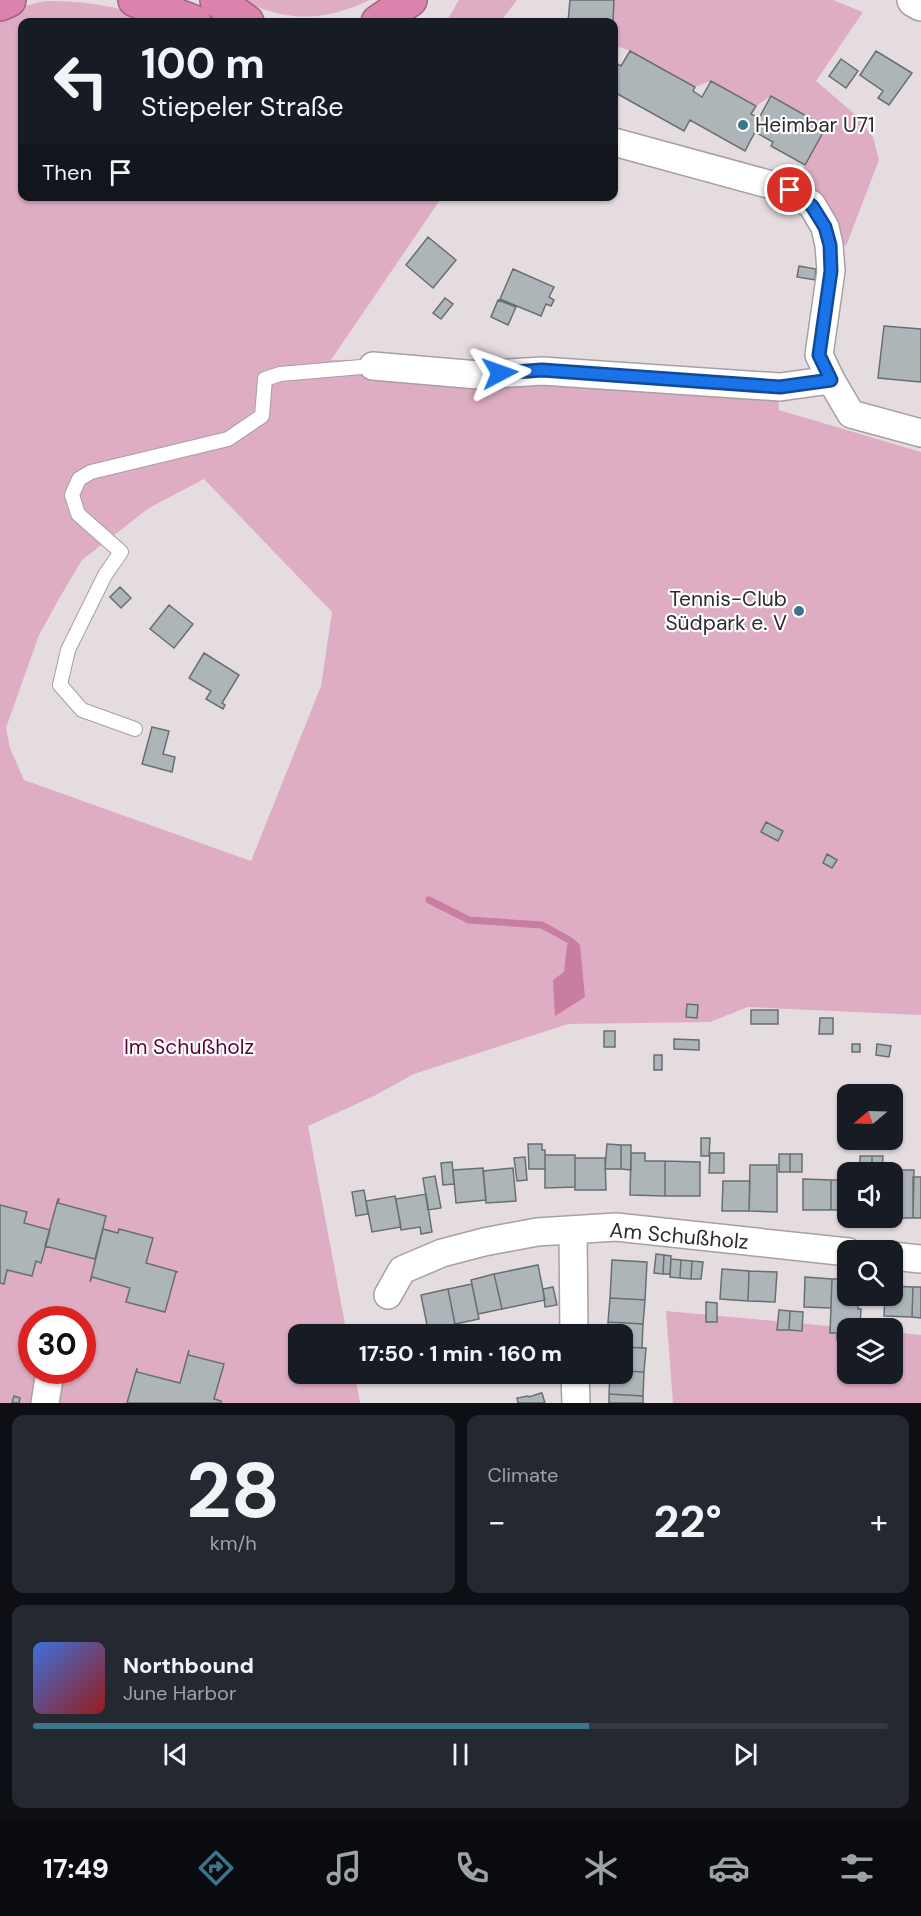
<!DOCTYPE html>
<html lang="en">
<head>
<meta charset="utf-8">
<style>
  body { margin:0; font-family:"DM Sans",sans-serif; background:#242831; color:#f1f3f6; height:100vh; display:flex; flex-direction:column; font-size:22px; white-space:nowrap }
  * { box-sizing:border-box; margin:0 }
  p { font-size:20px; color:#9ea1a6 }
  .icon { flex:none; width:33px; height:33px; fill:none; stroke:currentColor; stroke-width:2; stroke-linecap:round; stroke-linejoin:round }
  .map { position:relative; height:1403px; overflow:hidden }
  .sheet { display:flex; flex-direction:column; gap:12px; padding:12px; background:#0d0f14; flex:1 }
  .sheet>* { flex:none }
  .top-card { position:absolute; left:18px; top:18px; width:600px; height:183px; border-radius:12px; box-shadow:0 2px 4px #0004; background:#171b24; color:#f1f3f6; overflow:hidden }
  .needle { width:39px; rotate:251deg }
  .fabs { position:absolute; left:837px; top:1084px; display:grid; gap:12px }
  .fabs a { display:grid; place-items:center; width:66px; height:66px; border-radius:12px; background:#171b24; box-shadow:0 2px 4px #0004; font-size:30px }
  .speed { position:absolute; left:18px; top:1306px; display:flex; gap:12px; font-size:30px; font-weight:700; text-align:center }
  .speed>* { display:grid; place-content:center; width:78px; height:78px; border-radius:50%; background:#171b24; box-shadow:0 2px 4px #0004; line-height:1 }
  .speed .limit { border:9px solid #d22; background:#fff; color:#111 }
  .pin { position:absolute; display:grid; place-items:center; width:51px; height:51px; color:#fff; margin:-26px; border:3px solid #fff; border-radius:50%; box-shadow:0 2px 6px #0007 }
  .me { position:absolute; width:66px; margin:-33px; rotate:86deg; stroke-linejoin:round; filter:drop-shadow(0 0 4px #0008) }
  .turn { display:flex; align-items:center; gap:21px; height:126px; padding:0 24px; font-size:27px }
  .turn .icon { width:78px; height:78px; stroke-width:2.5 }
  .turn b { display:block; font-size:42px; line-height:51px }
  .then { display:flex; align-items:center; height:57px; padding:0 24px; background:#0003; gap:12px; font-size:22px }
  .big { font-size:45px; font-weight:700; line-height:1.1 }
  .sheet .card { flex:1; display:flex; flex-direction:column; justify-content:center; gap:9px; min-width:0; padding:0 21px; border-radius:12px; background:#242831 }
  .sheet .dial { align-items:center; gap:0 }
  .dial b { font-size:78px; line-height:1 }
  .song { display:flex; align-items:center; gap:18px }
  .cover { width:72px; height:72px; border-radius:9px; background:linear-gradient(135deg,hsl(220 70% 55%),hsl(0 70% 35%)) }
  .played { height:6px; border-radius:3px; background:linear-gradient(90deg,#39768d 65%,#363941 65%) }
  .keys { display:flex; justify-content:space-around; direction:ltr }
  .heat { display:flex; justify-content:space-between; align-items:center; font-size:33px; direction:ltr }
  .sheet .tiles { flex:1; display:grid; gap:12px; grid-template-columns:1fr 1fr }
  .card:last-child { grid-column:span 2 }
  .trip { position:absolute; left:288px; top:1324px; width:345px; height:60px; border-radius:12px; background:#171b24; box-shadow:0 2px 4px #0004; font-weight:700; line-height:60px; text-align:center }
  .tab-bar { display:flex; height:96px; justify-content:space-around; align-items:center; background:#090b0e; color:#9ea1a6 }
  .tab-bar .icon { width:42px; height:42px }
  .tab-bar .on { color:#39768d }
  .tab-bar b { font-size:27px; color:#f1f3f6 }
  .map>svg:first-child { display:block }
  .green { fill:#dfadc3; fill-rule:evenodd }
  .water { fill:#c77ea0 }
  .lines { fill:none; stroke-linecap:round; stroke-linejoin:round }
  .stream { stroke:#c77ea0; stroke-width:7 }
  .building { fill:#adb5b8; stroke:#676f72; stroke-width:1.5 }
  .lane-casing { stroke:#a79fa2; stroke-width:16 }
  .street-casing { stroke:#a79fa2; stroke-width:30 }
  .secondary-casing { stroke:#a79fa2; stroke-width:36 }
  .highway-casing { stroke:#9e6480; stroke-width:36 }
  .lane { stroke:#fff; stroke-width:14 }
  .street { stroke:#fff; stroke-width:27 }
  .secondary { stroke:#fff; stroke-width:33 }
  .highway { stroke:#db83ad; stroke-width:33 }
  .route-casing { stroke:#114b97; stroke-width:15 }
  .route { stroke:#1a73e8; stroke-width:10 }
  .poi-dot { fill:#39768d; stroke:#fff; stroke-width:2 }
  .labels { text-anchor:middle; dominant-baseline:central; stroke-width:4.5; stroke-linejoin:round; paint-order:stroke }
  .poi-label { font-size:21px; fill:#2e2b2c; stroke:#fff; text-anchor:start }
  .park-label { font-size:21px; fill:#5f033c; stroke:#fff }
  .street-label { font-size:21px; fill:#2e2b2c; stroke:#fff }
</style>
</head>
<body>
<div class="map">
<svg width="921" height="1403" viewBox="0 0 921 1403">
  <rect width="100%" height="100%" fill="#e5dce0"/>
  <path class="green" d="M241,0H370C323,22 288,22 241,0Z
    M459,0H517L500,22H446Z
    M614,0H833L863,12L816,81L857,116L873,137L879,160L846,246L797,185L805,165L826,127L771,96L756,106L711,81L695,87L630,51L614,45Z
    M45,1C92,1 120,7 165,22H22V196L442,197L331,360L550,359L778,382L779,410L921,452V1015L748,1007L710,1022L568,1024L414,1074L374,1096L308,1126L347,1335H298V1374H355L360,1403H0V15L13,9ZM204,479L332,612L321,686L251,861L24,780L10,748L6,728L39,635L60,597L82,560L149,508ZM32,1320H82V1371H32Z
    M666,1311L861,1329H848V1374H892L893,1332L921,1335V1403H673Z"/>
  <path class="water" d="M575,940L580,945L585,997L555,1016L553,980L564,972L567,945Z"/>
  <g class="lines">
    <path class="stream" d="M429,900L469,920L542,925L571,941"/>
  </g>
  <path class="building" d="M570,0H614L613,22H568Z
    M630,51L695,87L693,91L702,97L711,81L756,106L751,114L759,118L771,96L826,127L805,165L771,146L773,142L755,132L745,151L690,120L684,131L614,92V62L621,66Z
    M876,51L912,73L889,105L878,98L883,91L860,75Z
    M841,59L858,71L846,88L829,76Z
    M428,237L456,260L433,288L406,265Z
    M799,266L816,269L815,280L797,277Z
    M513,269L554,287L549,297L554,300L551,306L546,304L541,316L500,299Z
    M445,298L453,304L441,319L433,313Z
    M498,300L516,307L508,325L491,317Z
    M884,326L921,329V382L878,378Z
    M120,587L131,598L121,608L110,597Z
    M169,605L193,624L174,648L150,629Z
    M204,653L239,675L222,703L225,705L223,709L206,699L211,691L189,678Z
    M152,727L169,731L163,754L175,757L172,772L142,764Z
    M766,822L783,831L778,841L761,832Z
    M827,854L837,860L832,868L823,863Z
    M687,1004L698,1005L697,1018L686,1017Z
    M751,1010H778V1024H751Z
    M820,1018H833V1034H819Z
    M604,1031H615V1047H604Z
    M674,1039L699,1040V1050L674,1049Z
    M852,1044H860V1052H852Z
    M877,1044L891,1046L889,1057L876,1055Z
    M654,1055H662V1070H654Z
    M701,1138H710L709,1156H701Z
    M528,1144H542V1150H545V1169H529Z
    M607,1144L621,1145V1169H605Z
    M621,1145H631V1170L621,1169Z
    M631,1153H645V1161H665V1196L630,1195Z
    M710,1153H724V1173H709Z
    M779,1154H790V1172H779Z
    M790,1154H802V1172H790Z
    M545,1155H575V1187L545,1188Z
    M860,1156H872V1173H860Z
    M872,1156H883L882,1173H872Z
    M525,1157L527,1180L517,1181L514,1158Z
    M575,1158H605L606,1190H575Z
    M665,1161L700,1162V1196H665Z
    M452,1162L454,1184L443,1185L441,1163Z
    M750,1165H777V1212L749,1211Z
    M483,1168L486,1200L456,1203L453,1170Z
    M513,1168L516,1201L486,1203L483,1171Z
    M886,1170H914L913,1218H892V1173H886Z
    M435,1176L441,1208L428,1210L423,1178Z
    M913,1177H921V1218H913Z
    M803,1179L831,1180V1210H803Z
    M831,1180H848V1210H831Z
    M723,1181H750L749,1211H722Z
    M364,1190L368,1214L356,1216L352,1192Z
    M426,1194L432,1232L421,1234L420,1227L401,1230L396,1199Z
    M395,1196L401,1227L372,1232L366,1201Z
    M58,1199H59L58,1203L106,1216L95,1259L45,1246Z
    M0,1205L27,1212L24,1223L50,1230L41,1263L36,1261L32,1276L7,1270L4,1284L0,1283Z
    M103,1229L118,1233L119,1229L153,1238L146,1263L178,1272H176L165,1312L126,1302L130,1288L92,1277L90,1282Z
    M656,1254L664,1255L663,1274L654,1273Z
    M664,1255L671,1256L670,1274H663Z
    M671,1259L681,1260L680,1278L670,1277Z
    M612,1260L647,1262L645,1300L610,1298Z
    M681,1260L692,1261L691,1279L680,1278Z
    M692,1261L703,1262L701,1279H691Z
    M538,1265L545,1300L502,1309L494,1274Z
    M722,1269L749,1271L748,1301L720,1299Z
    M749,1271L777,1272L775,1302L748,1301Z
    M494,1274L502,1309L478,1314L471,1280Z
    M805,1277L832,1279L831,1308L804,1307Z
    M832,1279H848V1296H858V1309H861L860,1329H848V1341L837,1340V1333H830Z
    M472,1284L479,1319L455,1324L448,1289Z
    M892,1286L913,1287L912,1317L884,1316L885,1296H892Z
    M553,1287L557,1305L545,1307L543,1289Z
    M913,1287H921V1318L912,1317Z
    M448,1289L455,1324L428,1330L421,1295Z
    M610,1298L645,1300L643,1324L608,1322Z
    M706,1302L717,1303V1322H706Z
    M779,1310L790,1311L789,1330H777Z
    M790,1311L803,1312L802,1331L789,1330Z
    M861,1320L871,1321V1329H860Z
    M871,1321H883V1329H871Z
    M608,1322L643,1324L642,1348L622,1347V1335H608Z
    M416,1329L417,1335H405V1331Z
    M622,1347L646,1348L644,1372L622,1371Z
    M189,1350L188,1355L224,1364L214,1399L221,1401V1403H127L137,1368V1372L180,1383Z
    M622,1371L644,1372L643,1396L609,1394L610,1374H622Z
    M541,1393H542L545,1403H518L517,1398L528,1396L529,1397Z
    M609,1394L643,1396V1403H609Z
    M14,1396L20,1398L19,1403H12Z"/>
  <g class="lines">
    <g class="lane-casing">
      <path id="lane" d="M135,729L82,710L60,685L68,650L105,575L121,552L78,514L72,495L79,479L91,472L228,439L262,416L265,379L280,374L373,366"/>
    </g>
    <g class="street-casing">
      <path id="street" d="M614,142L790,190L812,205L825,227L829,245L831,271L819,355L831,380
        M373,366L478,375L542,371L780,387L831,380L851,414L921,433
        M573,1231L574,1335
        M892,1256L921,1259
        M388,1295L402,1270L442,1253L484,1242L537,1232L616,1227L848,1252
        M575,1374L576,1403
        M45,1403L50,1372"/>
    </g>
    <g class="secondary-casing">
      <path id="secondary" d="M914,0L921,4"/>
    </g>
    <g class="highway-casing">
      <path id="highway" d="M135,0L194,22
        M217,0L247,22
        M0,4L9,0
        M378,22L410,0"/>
    </g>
    <use href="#lane" class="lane"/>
    <use href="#street" class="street"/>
    <use href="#secondary" class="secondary"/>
    <use href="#highway" class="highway"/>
  </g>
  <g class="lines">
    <g class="route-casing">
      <path id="route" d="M500,373L542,370L780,387L831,380L819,355L831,271L830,245L825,227L812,206L790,190"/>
    </g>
    <use href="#route" class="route"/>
  </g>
  <g class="poi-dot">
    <circle cx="743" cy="125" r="6"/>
    <circle cx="799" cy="611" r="6"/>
  </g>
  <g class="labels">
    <g class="poi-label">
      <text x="755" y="125">Heimbar U71</text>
      <text x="787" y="599" text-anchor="end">Tennis-Club<tspan x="787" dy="24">Südpark e. V</tspan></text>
    </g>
    <g class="park-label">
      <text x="189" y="1047">Im Schußholz</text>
    </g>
    <g class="street-label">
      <text transform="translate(679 1236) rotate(5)">Am Schußholz</text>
    </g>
  </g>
</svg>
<div class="fabs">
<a><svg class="needle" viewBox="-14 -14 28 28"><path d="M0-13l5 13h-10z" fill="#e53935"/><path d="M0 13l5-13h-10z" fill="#9ea1a6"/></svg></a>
<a><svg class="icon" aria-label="sound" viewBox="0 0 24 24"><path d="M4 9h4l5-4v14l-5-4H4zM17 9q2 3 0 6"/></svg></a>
<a><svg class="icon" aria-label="search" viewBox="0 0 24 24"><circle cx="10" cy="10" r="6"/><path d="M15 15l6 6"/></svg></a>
<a><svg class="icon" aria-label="layers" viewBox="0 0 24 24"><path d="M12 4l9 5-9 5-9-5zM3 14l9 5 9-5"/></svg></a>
</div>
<div class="speed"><div class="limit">30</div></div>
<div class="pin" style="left:790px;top:190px;background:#d93025"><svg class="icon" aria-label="arrive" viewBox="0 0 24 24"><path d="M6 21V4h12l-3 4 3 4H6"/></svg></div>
<svg class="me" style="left:500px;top:373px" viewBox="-20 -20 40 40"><path d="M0-17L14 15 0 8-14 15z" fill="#1a73e8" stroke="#fff" stroke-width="4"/></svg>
<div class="trip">17:50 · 1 min · 160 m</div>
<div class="top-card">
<div class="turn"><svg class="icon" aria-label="left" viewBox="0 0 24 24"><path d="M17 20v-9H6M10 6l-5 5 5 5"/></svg><div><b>100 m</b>Stiepeler Straße</div></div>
<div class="then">Then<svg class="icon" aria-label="arrive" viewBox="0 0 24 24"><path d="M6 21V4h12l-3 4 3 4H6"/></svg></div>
</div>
</div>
<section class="sheet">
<div class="tiles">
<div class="card dial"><b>28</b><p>km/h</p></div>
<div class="card"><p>Climate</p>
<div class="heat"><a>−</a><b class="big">22°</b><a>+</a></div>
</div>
<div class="card">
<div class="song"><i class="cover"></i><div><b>Northbound</b><p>June Harbor</p></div></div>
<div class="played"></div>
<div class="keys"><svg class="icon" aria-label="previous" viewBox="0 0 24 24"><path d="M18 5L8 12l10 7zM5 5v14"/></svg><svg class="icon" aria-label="pause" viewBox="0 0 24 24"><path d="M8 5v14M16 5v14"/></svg><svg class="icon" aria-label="next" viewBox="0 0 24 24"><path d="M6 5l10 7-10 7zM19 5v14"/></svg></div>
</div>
</div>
</section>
<nav class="tab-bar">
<b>17:49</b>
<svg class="icon on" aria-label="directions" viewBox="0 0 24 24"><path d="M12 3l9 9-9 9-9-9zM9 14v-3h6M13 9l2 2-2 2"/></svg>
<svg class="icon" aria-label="music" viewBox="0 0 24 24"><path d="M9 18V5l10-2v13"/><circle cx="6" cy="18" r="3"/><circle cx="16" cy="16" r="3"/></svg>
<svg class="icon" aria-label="phone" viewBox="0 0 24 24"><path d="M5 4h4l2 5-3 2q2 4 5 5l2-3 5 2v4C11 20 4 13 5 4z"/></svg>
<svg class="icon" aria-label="climate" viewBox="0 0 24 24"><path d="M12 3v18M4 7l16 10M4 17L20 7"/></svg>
<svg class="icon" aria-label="car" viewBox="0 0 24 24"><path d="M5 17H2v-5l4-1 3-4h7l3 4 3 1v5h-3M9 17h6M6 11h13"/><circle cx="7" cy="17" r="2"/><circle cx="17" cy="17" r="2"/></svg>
<svg class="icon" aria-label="filters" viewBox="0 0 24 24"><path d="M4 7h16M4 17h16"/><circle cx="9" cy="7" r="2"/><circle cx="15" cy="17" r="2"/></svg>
</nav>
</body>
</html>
